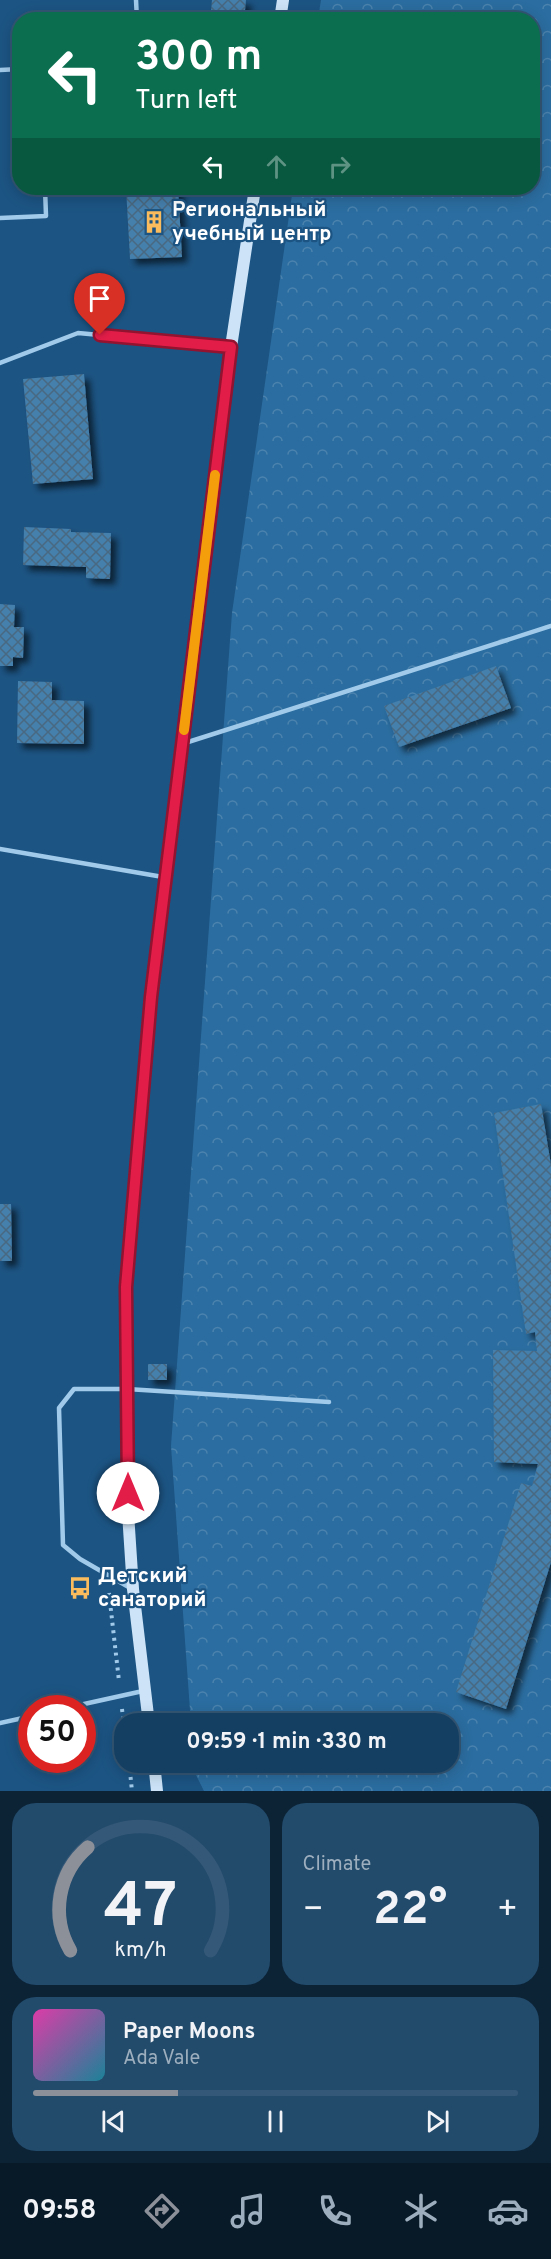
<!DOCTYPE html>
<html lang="en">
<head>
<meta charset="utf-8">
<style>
  body { margin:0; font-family:Overpass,sans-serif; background:#224a6b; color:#f1f3f6; height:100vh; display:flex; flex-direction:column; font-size:22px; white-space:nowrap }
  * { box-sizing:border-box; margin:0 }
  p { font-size:20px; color:#9dafbe }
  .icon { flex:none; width:33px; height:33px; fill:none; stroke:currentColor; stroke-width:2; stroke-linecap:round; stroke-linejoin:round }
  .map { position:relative; height:1791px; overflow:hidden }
  .side { display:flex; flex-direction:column; gap:12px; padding:12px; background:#0c2336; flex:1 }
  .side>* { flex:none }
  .top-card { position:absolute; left:12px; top:12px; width:528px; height:183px; border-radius:24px; box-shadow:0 3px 15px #0003,0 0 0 2px #345877; background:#0b6e4f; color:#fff; overflow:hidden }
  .speed { position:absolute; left:18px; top:1695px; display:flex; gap:12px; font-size:30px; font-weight:700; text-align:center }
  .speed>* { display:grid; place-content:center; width:78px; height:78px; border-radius:50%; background:#153f62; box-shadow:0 3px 15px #0003,0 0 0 2px #345877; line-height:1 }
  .speed .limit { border:9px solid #d22; background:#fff; color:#111 }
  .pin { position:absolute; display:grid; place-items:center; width:51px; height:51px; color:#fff; margin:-62px -26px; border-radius:50% 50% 50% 0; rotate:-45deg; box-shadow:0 0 6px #0007 }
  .pin .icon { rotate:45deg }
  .me { position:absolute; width:66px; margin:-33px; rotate:0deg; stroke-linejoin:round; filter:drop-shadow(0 0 4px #0008) }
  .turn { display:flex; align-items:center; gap:21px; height:126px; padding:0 24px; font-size:27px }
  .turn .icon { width:78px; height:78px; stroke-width:2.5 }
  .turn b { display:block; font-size:42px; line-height:51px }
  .lanes { display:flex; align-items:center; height:57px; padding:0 24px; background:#0003; justify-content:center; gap:30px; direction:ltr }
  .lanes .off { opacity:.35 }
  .big { font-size:45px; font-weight:700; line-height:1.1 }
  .side .tile { flex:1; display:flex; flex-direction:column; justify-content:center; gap:9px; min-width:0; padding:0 21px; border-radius:24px; background:#224a6b }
  .side .dial { align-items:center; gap:0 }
  .dial svg { height:156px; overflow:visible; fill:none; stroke:#345877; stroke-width:7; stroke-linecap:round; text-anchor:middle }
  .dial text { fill:#f1f3f6; stroke:none }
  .song { display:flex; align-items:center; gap:18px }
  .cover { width:72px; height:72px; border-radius:9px; background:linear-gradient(135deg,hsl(320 70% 55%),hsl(190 70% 35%)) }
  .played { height:6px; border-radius:3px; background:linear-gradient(90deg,#8c9099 30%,#345877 30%) }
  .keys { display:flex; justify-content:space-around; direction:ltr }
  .heat { display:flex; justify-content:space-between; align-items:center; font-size:33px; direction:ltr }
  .side .tiles { flex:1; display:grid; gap:12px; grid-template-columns:1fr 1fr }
  .tile:last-child { grid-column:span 2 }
  .trip { position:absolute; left:114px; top:1713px; width:345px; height:60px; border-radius:24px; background:#153f62; box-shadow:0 3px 15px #0003,0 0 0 2px #345877; font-weight:700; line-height:60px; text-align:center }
  .tab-bar { display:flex; height:96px; justify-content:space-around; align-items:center; background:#081927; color:#9dafbe }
  .tab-bar .icon { width:42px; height:42px }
  .tab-bar .current { color:#8c9099 }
  .tab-bar b { font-size:27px; color:#f1f3f6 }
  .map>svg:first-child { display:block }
  .forest { fill:url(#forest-crowns) }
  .building { fill:url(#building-cross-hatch); filter:url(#shadow) }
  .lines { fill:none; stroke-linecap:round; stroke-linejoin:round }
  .path { stroke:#a1caea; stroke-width:4; stroke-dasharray:3 4.5; stroke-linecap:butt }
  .lane { stroke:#a1caea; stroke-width:4.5 }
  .secondary { stroke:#cde4f8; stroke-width:12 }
  .route-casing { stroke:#92132f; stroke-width:15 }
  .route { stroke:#e11d48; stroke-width:10 }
  .slow { stroke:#f59e0b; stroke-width:10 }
  .labels { text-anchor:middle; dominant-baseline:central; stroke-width:4.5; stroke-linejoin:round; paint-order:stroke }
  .poi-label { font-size:21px; font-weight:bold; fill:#fff; stroke:#1c5483; text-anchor:start }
</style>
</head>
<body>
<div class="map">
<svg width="551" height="1791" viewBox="0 0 551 1791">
  <defs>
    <pattern id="forest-crowns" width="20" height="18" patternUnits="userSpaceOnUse" patternTransform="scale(1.5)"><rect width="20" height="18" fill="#2b6da0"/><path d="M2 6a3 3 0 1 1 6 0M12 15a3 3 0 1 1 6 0" fill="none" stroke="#4b83ae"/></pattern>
    <pattern id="building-cross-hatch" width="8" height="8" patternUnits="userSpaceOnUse" patternTransform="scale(1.5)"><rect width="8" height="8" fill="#447fac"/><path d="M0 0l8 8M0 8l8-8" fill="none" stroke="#486881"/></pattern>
    <filter id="shadow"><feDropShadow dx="5.5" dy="5.5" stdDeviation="3" flood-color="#0009"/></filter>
  </defs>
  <rect width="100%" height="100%" fill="#1c5483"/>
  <path class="forest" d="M321,0H551V1791H204L194,1771L193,1763L448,1762V1724H191L171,1446L232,613L293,188H532V20L318,19Z"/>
  <path class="building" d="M212,0H246L244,20H210Z
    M126,188H178L182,257L130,259Z
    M84,374L93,479L33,484L23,379Z
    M24,527L71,529V532L111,533L110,579L86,578V567L23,565Z
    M0,604L15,605L14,627H24L23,658L13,657V666H0Z
    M496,666L511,708L399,747L384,706Z
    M18,681L52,682V700L84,701V744L17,743Z
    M541,1104L551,1165V1562L506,1709L456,1692L521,1483L532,1486L538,1464L494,1462L493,1350L537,1351L535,1332L526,1334L494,1113Z
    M0,1204H11L12,1261H0Z
    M148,1364H167V1380H148Z"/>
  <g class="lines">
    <path class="path" d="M109,1593L119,1681
      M122,1709L124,1726
      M129,1762L132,1791"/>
    <path class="lane" d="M136,0L137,20
      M0,70L20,69
      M0,218L46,216L45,188
      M0,363L78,333L231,347
      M185,743L551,626
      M0,849L163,877
      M132,1589L80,1559L63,1545L59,1408L74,1389H127L329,1402
      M66,1708L143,1691
      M0,1723L32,1716"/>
    <path class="secondary" d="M280,20L283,0
      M149,1724L133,1589L128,1513L126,1287L151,997L231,347L255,188
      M154,1762L157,1791"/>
  </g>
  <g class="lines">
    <g class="route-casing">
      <path id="route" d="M100,335L231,347L151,997L126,1287L128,1493"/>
    </g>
    <use href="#route" class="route"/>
    <path class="slow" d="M184,730L215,475"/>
  </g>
  <defs>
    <g id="building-bare" transform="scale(1.8)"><path d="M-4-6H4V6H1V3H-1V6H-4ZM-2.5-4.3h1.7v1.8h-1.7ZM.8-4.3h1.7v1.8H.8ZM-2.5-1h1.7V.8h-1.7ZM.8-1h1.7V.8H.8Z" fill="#fbbc5e" stroke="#1c5483" stroke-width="2.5" paint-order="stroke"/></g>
    <g id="bus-bare" transform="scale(1.8)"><path d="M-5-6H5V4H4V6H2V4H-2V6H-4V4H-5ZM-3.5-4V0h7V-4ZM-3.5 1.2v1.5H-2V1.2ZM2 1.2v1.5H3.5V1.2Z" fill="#fbbc5e" stroke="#1c5483" stroke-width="2.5" paint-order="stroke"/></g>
  </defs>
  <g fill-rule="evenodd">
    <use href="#building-bare" x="154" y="222"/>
    <use href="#bus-bare" x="80" y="1588"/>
  </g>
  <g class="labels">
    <g class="poi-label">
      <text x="172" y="210">Региональный<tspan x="172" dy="24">учебный центр</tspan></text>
      <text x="98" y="1576">Детский<tspan x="98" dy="24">санаторий</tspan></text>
    </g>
  </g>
</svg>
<div class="speed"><div class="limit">50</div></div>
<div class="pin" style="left:100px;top:335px;background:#d93025"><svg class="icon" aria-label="arrive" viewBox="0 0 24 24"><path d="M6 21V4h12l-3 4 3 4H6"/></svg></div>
<svg class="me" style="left:128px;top:1493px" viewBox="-20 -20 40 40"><circle r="19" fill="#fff"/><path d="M0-13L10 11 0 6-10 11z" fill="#e11d48"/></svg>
<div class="trip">09:59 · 1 min · 330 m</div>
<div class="top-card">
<div class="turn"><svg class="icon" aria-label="left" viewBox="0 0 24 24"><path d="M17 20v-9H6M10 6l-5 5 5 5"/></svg><div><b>300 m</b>Turn left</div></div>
<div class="lanes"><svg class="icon" aria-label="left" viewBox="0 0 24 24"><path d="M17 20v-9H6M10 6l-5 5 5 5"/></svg><svg class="icon off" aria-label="ahead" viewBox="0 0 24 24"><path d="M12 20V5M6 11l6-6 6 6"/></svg><svg class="icon off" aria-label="right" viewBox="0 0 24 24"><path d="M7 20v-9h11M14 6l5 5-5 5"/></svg></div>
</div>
</div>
<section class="side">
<div class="tiles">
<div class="tile dial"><svg viewBox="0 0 100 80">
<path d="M14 69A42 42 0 1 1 86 69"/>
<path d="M14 69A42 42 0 0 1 23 16" stroke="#8c9099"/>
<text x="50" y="56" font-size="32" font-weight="700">47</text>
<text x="50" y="72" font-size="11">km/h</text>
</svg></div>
<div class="tile"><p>Climate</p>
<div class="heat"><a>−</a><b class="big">22°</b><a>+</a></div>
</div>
<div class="tile">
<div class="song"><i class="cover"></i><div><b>Paper Moons</b><p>Ada Vale</p></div></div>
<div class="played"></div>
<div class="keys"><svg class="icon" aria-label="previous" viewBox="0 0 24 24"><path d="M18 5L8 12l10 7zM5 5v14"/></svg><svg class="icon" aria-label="pause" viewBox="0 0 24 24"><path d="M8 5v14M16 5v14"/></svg><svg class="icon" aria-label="next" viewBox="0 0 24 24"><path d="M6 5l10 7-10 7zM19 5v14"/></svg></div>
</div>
</div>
</section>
<nav class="tab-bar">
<b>09:58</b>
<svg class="icon current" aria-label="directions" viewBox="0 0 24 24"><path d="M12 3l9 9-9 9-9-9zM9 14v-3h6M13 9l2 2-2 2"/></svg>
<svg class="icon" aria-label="music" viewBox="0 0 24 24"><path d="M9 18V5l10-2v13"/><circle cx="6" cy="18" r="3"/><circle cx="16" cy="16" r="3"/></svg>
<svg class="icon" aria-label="phone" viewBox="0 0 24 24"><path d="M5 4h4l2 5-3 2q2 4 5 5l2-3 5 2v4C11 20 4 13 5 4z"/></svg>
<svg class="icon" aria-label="climate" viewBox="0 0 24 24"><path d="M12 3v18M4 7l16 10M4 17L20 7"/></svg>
<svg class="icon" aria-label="car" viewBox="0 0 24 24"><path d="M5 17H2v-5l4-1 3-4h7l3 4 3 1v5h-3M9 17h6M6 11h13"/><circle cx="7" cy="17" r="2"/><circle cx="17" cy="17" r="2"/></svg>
</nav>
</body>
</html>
